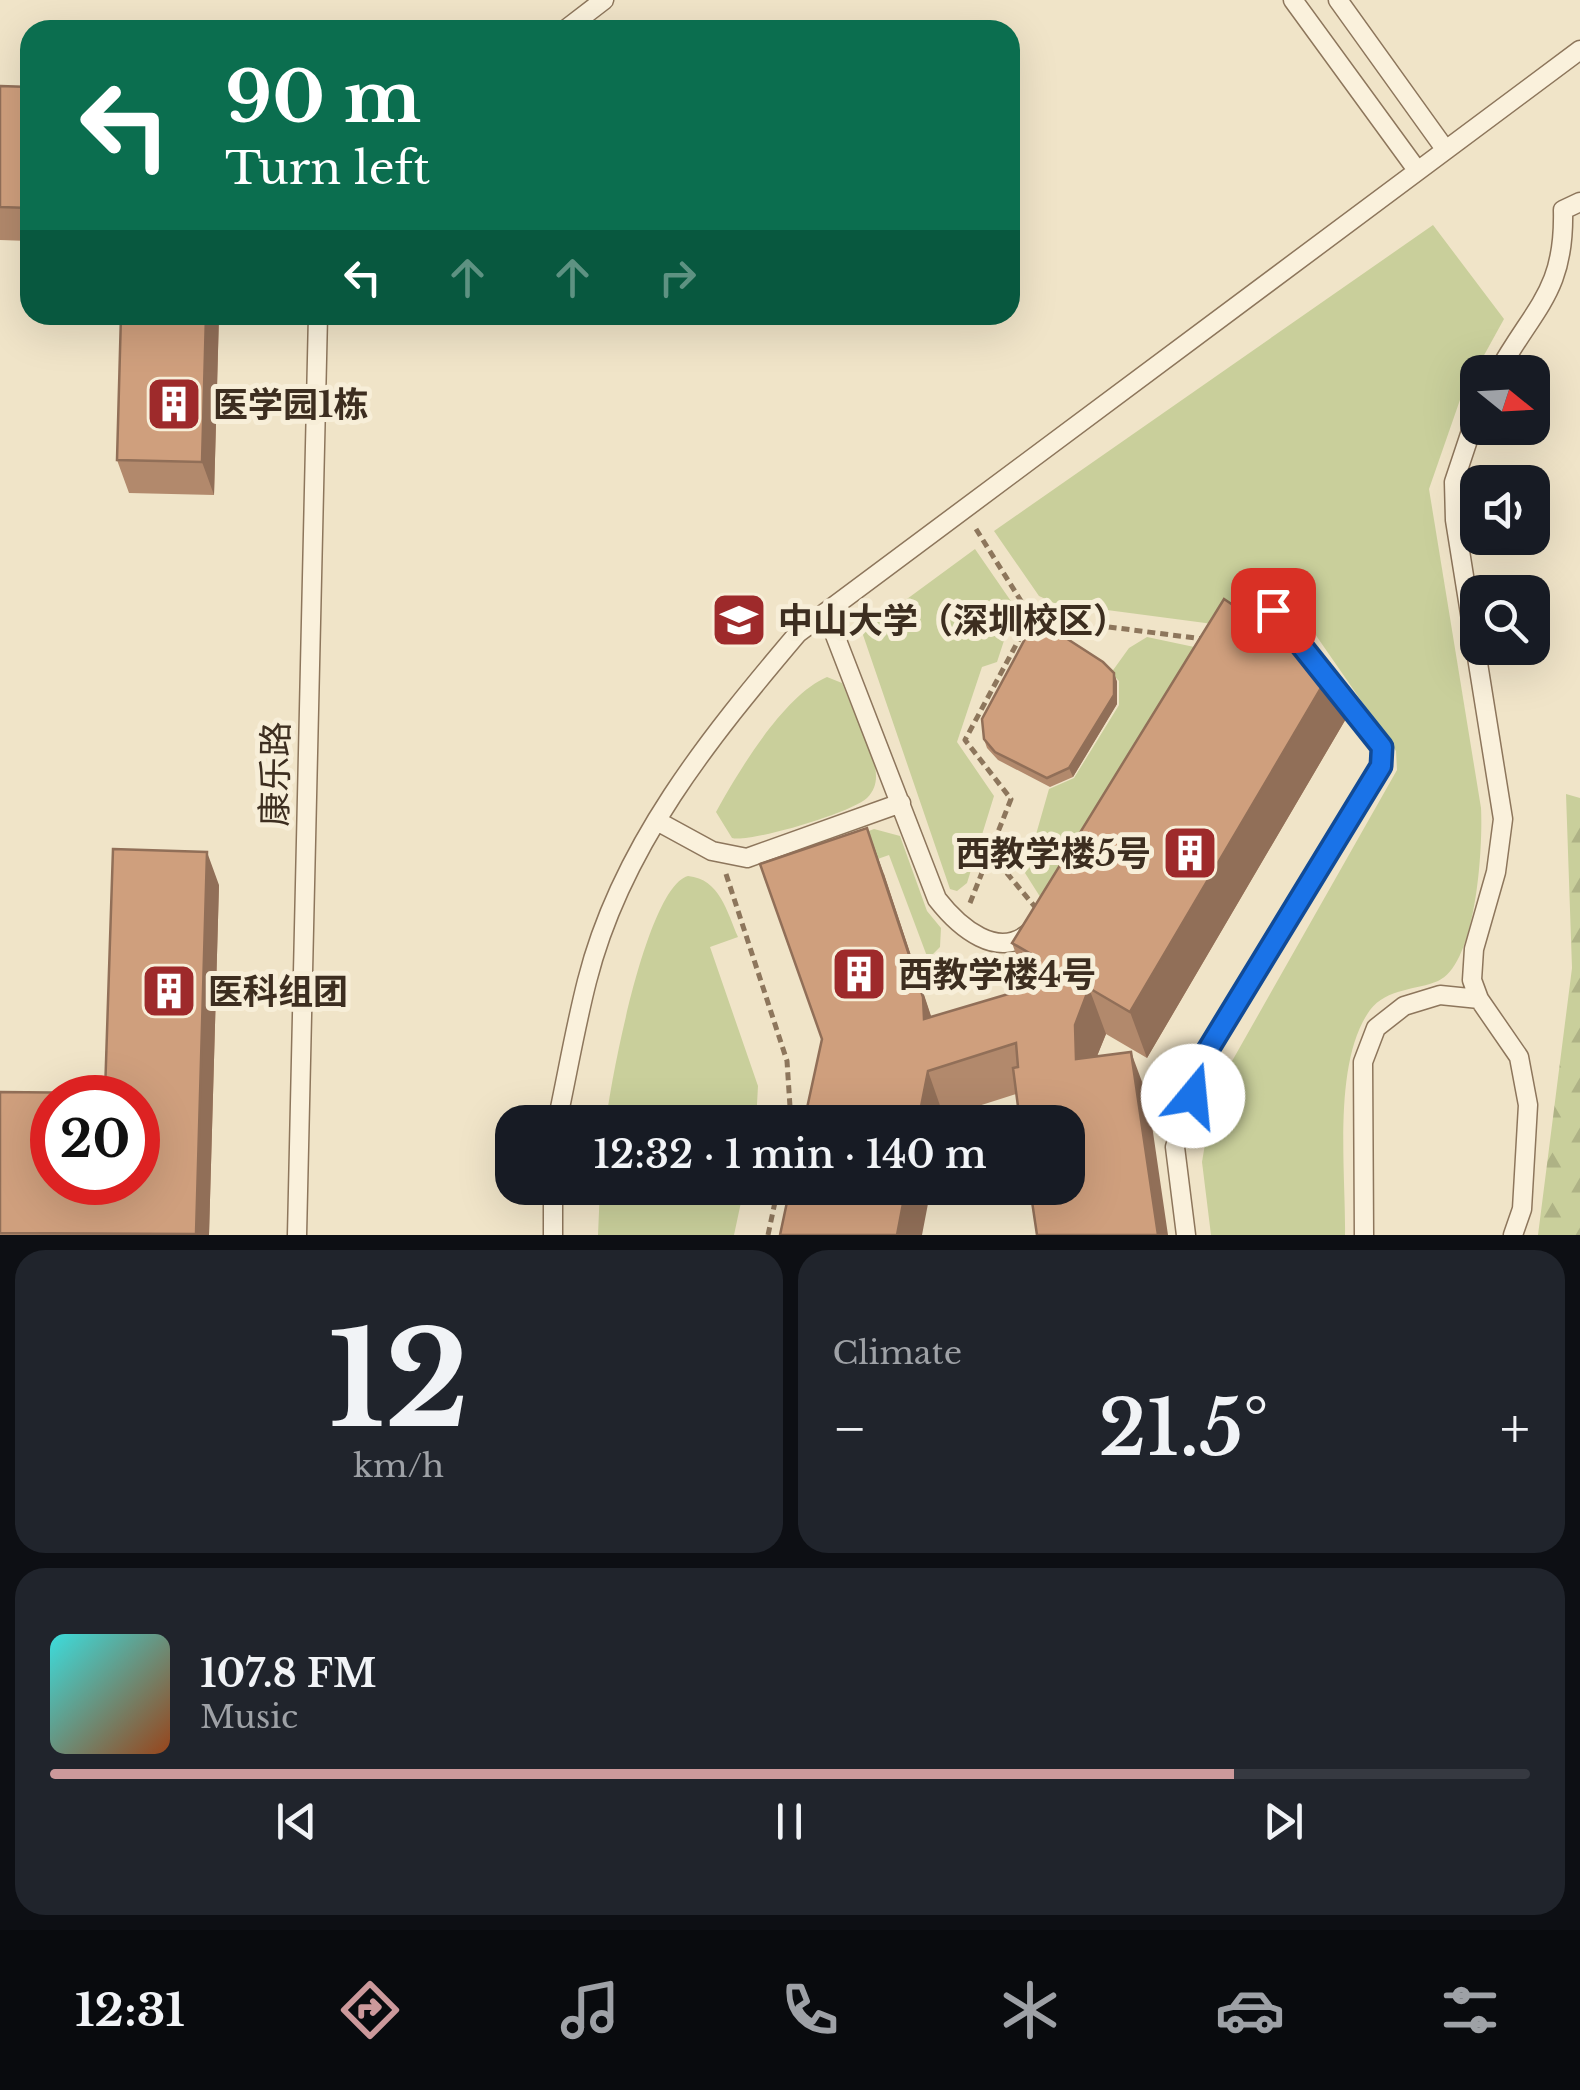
<!DOCTYPE html>
<html lang="en">
<head>
<meta charset="utf-8">
<style>
  body { margin:0; font-family:"Libre Baskerville","Noto Sans SC",serif; background:#20242c; color:#f1f3f6; height:100vh; display:flex; flex-direction:column; font-size:38px; white-space:nowrap }
  * { box-sizing:border-box; margin:0 }
  p { font-size:32px; color:#9ea1a6 }
  .icon { flex:none; width:55px; height:55px; fill:none; stroke:currentColor; stroke-width:2; stroke-linecap:round; stroke-linejoin:round }
  .map { position:relative; height:1235px; overflow:hidden }
  .sheet { display:flex; flex-direction:column; gap:15px; padding:15px; background:#0d0f14; flex:1 }
  .sheet>* { flex:none }
  .banner { position:absolute; left:20px; top:20px; width:1000px; height:305px; border-radius:30px; box-shadow:0 10px 40px #0002; background:#0b6e4f; color:#fff; overflow:hidden }
  .needle { width:65px; rotate:108deg }
  .buttons { position:absolute; left:1460px; top:355px; display:grid; gap:20px }
  .buttons a { display:grid; place-items:center; width:90px; height:90px; border-radius:20px; background:#171b24; box-shadow:0 10px 40px #0002; font-size:50px }
  .speed { position:absolute; left:30px; top:1075px; display:flex; gap:20px; font-size:50px; font-weight:700; text-align:center }
  .speed>* { display:grid; place-content:center; width:130px; height:130px; border-radius:50%; background:#171b24; box-shadow:0 10px 40px #0002; line-height:1 }
  .speed .limit { border:15px solid #d22; background:#fff; color:#111 }
  .pin { position:absolute; display:grid; place-items:center; width:85px; height:85px; color:#fff; margin:-42px; border-radius:20px; box-shadow:0 5px 15px #0006 }
  .me { position:absolute; width:110px; margin:-55px; rotate:17deg; stroke-linejoin:round; filter:drop-shadow(0 0 8px #0008) }
  .turn { display:flex; align-items:center; gap:35px; height:210px; padding:0 40px; font-size:45px }
  .turn .icon { width:130px; height:130px; stroke-width:2.5 }
  .turn b { display:block; font-size:70px; line-height:85px }
  .lanes { display:flex; align-items:center; height:95px; padding:0 40px; background:#0003; justify-content:center; gap:50px; direction:ltr }
  .lanes .off { opacity:.35 }
  .big { font-size:75px; font-weight:600; line-height:1.1 }
  .sheet .tile { flex:1; display:flex; flex-direction:column; justify-content:center; gap:15px; min-width:0; padding:0 35px; border-radius:30px; background:#20242c }
  .sheet .dial { align-items:center; gap:0 }
  .dial b { font-size:130px; line-height:1 }
  .song { display:flex; align-items:center; gap:30px }
  .cover { width:120px; height:120px; border-radius:15px; background:linear-gradient(135deg,hsl(180 70% 55%),hsl(20 70% 35%)) }
  .played { height:10px; border-radius:5px; background:linear-gradient(90deg,#cc999b 80%,#363941 80%) }
  .keys { display:flex; justify-content:space-around; direction:ltr }
  .heat { display:flex; justify-content:space-between; align-items:center; font-size:55px; direction:ltr }
  .sheet .tiles { flex:1; display:grid; gap:15px; grid-template-columns:1fr 1fr }
  .tile:last-child { grid-column:span 2 }
  .trip { position:absolute; left:495px; top:1105px; width:590px; height:100px; border-radius:30px; background:#171b24; box-shadow:0 10px 40px #0002; font-weight:600; line-height:100px; text-align:center }
  .menu { display:flex; height:160px; justify-content:space-around; align-items:center; background:#090b0e; color:#9ea1a6 }
  .menu .icon { width:70px; height:70px }
  .menu .selected { color:#cc999b }
  .menu b { font-size:45px; color:#f1f3f6 }
  .map>svg:first-child { display:block }
  .grass { fill:#c9cf9b }
  .forest { fill:url(#forest-firs) }
  .lines { fill:none; stroke-linecap:round; stroke-linejoin:round }
  .service-casing { stroke:#8d765c; stroke-width:21 }
  .path { stroke:#8d765c; stroke-width:5; stroke-dasharray:8 5; stroke-linecap:butt }
  .service { stroke:#faf1dc; stroke-width:18 }
  .wall { fill:#b2896c }
  .shaded-wall { fill:#916f58 }
  .building { fill:#cf9f7d; stroke:#916f58; stroke-width:2.5; fill-rule:evenodd }
  .route-casing { stroke:#114b97; stroke-width:25 }
  .route { stroke:#1a73e8; stroke-width:18 }
  .labels { text-anchor:middle; dominant-baseline:central; stroke-width:10; stroke-linejoin:round; paint-order:stroke }
  .poi-label { font-size:35px; font-weight:bold; fill:#3d2e20; stroke:#f7eed8; text-anchor:start }
  .street-label { font-size:35px; fill:#3d2e20; stroke:#f7eed8 }
</style>
</head>
<body>
<div class="map">
<svg width="1580" height="1235" viewBox="0 0 1580 1235">
  <defs>
    <pattern id="forest-firs" width="22" height="20" patternUnits="userSpaceOnUse" patternTransform="scale(2.5)"><rect width="22" height="20" fill="#c9cf9b"/><path d="M5 1l3.5 6h-7zM16 11l3.5 6h-7z" fill="#aeb285"/></pattern>
  </defs>
  <rect width="100%" height="100%" fill="#f0e4c8"/>
  <path class="grass" d="M1433,225L1504,319L1461,397L1429,489L1481,808C1483,845 1477,964 1438,981C1417,990 1387,988 1370,1010C1332,1063 1346,1172 1345,1235H1211L1202,1162L1208,1126L1227,1070L1397,770L1396,751L1270,569L1213,624L1054,603L1039,596L994,531Z
    M975,549L1015,607L997,662L982,667L957,742L994,796L967,883L957,891L950,889L862,632Z
    M1147,637L1199,648L1044,903L1025,873L1049,789L1074,778L1119,705V681L1111,673L1129,648Z
    M827,677L842,683L874,761C877,775 878,787 867,798C853,812 751,843 732,838L716,812C738,772 784,695 827,677Z
    M874,829L900,836L927,911L941,928L940,947L928,959L889,855L838,873L829,846Z
    M688,876C720,879 727,912 738,937L710,947L758,1086L756,1122H606C611,1078 647,887 688,876Z
    M600,1188H744L734,1235H598Z"/>
  <path class="forest" d="M1566,794L1580,798V1235H1538L1572,968Z"/>
  <g class="lines">
    <g class="service-casing">
      <path id="service" d="M1293,0L1417,170
        M1338,0L1445,149
        M565,30L604,0
        M1498,372C1535,306 1565,291 1563,210L1580,202
        M1478,410L1454,482L1455,520L1503,819L1496,872L1474,949L1472,980L1479,999L1519,1057L1528,1105L1522,1209L1513,1235
        M826,612L937,899C958,926 999,963 1032,930
        M657,821L712,851L747,858L901,803
        M557,1122C567,1076 575,1028 587,981C621,846 710,737 798,633L1580,50
        M553,1188V1235
        M297,1235L318,315
        M1186,1235L1175,1147L1205,1053L1381,766L1383,747L1273,610L1259,602L1244,609L1228,627
        M1364,1235L1363,1062L1376,1028L1404,1006L1440,995L1479,999"/>
    </g>
    <path class="path" d="M976,529L1031,617L1203,639
      M990,853L1036,908
      M726,874L787,1061L791,1122
      M970,903L1011,799L965,740L1031,617
      M768,1235L778,1188"/>
    <use href="#service" class="service"/>
  </g>
  <path class="wall" d="M0,86L30,87V241L0,240Z
    M121,315H219L214,495L129,493L117,460Z
    M1114,673L1117,682V704L1073,777L1050,787L998,760L987,748L984,739Z
    M1347,717L1147,1058L1106,1034L1097,1056L1148,1098L1016,1094L944,1117L943,1122H804L884,874L931,1017L1025,989L1027,985L1012,943Z
    M219,885L209,1235H0V1092L105,1093Z"/>
  <path class="shaded-wall" d="M206,315H219L214,495L202,462Z
    M1331,671L1347,717L1147,1058L1130,1012Z
    M1114,673L1117,682V704L1073,777L1069,768Z
    M867,828L884,874L940,1043L924,1019Z
    M207,852L219,885L209,1235H196Z
    M1089,988L1106,1034L1091,1071L1076,1059L1075,1025Z
    M1131,1052L1148,1098L1168,1235H1158Z
    M928,1071L944,1117L943,1122H918Z
    M906,1188H931L922,1235H897Z"/>
  <path class="building" d="M0,86L30,87V208L0,207Z
    M121,315H206L202,462L117,460Z
    M1224,599L1331,671L1130,1012L1089,988L1075,1025L1076,1059L1131,1052L1158,1235H1037L1030,1188H1068V1122H1020L1013,1068L1018,1067L1016,1043L928,1071L918,1122H804L822,1039L760,864L867,828L923,997L924,1019L1025,989L1038,958L1012,943Z
    M1038,631H1055L1103,662L1114,673V695L1069,768L1047,778L995,752L984,739L982,719L1025,639Z
    M113,849L207,852L196,1234L0,1233V1092L105,1093ZM52,1098H138V1182H52Z
    M790,1188H906L897,1235H780Z"/>
  <g class="lines">
    <g class="route-casing">
      <path id="route" d="M1193,1096L1206,1053L1381,766L1382,747L1273,610"/>
    </g>
    <use href="#route" class="route"/>
  </g>
  <defs>
    <g id="building-square" transform="scale(2.875)"><rect x="-9" y="-9" width="18" height="18" rx="4" fill="#9e2a2b" stroke="#f7eed8"/><path d="M-4-6H4V6H1V3H-1V6H-4ZM-2.5-4.3h1.7v1.8h-1.7ZM.8-4.3h1.7v1.8H.8ZM-2.5-1h1.7V.8h-1.7ZM.8-1h1.7V.8H.8Z" fill="#fff"/></g>
    <g id="university-square" transform="scale(2.875)"><rect x="-9" y="-9" width="18" height="18" rx="4" fill="#9e2a2b" stroke="#f7eed8"/><path d="M0-5L7-2L0 1L-7-2ZM-4 1L0 2.5L4 1V4Q0 6-4 4Z" fill="#fff"/></g>
  </defs>
  <g fill-rule="evenodd">
    <use href="#building-square" x="174" y="404"/>
    <use href="#university-square" x="739" y="620"/>
    <use href="#building-square" x="1190" y="853"/>
    <use href="#building-square" x="859" y="974"/>
    <use href="#building-square" x="169" y="991"/>
  </g>
  <g class="labels">
    <g class="poi-label">
      <text x="213" y="404">医学园1栋</text>
      <text x="778" y="620">中山大学（深圳校区）</text>
      <text x="1151" y="853" text-anchor="end">西教学楼5号</text>
      <text x="898" y="974">西教学楼4号</text>
      <text x="208" y="991">医科组团</text>
    </g>
    <g class="street-label">
      <text transform="translate(275 774) rotate(-89)">康乐路</text>
    </g>
  </g>
</svg>
<div class="buttons">
<a><svg class="needle" viewBox="-14 -14 28 28"><path d="M0-13l5 13h-10z" fill="#e53935"/><path d="M0 13l5-13h-10z" fill="#9ea1a6"/></svg></a>
<a><svg class="icon" aria-label="sound" viewBox="0 0 24 24"><path d="M4 9h4l5-4v14l-5-4H4zM17 9q2 3 0 6"/></svg></a>
<a><svg class="icon" aria-label="search" viewBox="0 0 24 24"><circle cx="10" cy="10" r="6"/><path d="M15 15l6 6"/></svg></a>
</div>
<div class="speed"><div class="limit">20</div></div>
<div class="pin" style="left:1273px;top:610px;background:#d93025"><svg class="icon" aria-label="arrive" viewBox="0 0 24 24"><path d="M6 21V4h12l-3 4 3 4H6"/></svg></div>
<svg class="me" style="left:1193px;top:1096px" viewBox="-20 -20 40 40"><circle r="19" fill="#fff"/><path d="M0-13L10 11 0 6-10 11z" fill="#1a73e8"/></svg>
<div class="trip">12:32 · 1 min · 140 m</div>
<div class="banner">
<div class="turn"><svg class="icon" aria-label="left" viewBox="0 0 24 24"><path d="M17 20v-9H6M10 6l-5 5 5 5"/></svg><div><b>90 m</b>Turn left</div></div>
<div class="lanes"><svg class="icon" aria-label="left" viewBox="0 0 24 24"><path d="M17 20v-9H6M10 6l-5 5 5 5"/></svg><svg class="icon off" aria-label="ahead" viewBox="0 0 24 24"><path d="M12 20V5M6 11l6-6 6 6"/></svg><svg class="icon off" aria-label="ahead" viewBox="0 0 24 24"><path d="M12 20V5M6 11l6-6 6 6"/></svg><svg class="icon off" aria-label="right" viewBox="0 0 24 24"><path d="M7 20v-9h11M14 6l5 5-5 5"/></svg></div>
</div>
</div>
<section class="sheet">
<div class="tiles">
<div class="tile dial"><b>12</b><p>km/h</p></div>
<div class="tile"><p>Climate</p>
<div class="heat"><a>−</a><b class="big">21.5°</b><a>+</a></div>
</div>
<div class="tile">
<div class="song"><i class="cover"></i><div><b>107.8 FM</b><p>Music</p></div></div>
<div class="played"></div>
<div class="keys"><svg class="icon" aria-label="previous" viewBox="0 0 24 24"><path d="M18 5L8 12l10 7zM5 5v14"/></svg><svg class="icon" aria-label="pause" viewBox="0 0 24 24"><path d="M8 5v14M16 5v14"/></svg><svg class="icon" aria-label="next" viewBox="0 0 24 24"><path d="M6 5l10 7-10 7zM19 5v14"/></svg></div>
</div>
</div>
</section>
<nav class="menu">
<b>12:31</b>
<svg class="icon selected" aria-label="directions" viewBox="0 0 24 24"><path d="M12 3l9 9-9 9-9-9zM9 14v-3h6M13 9l2 2-2 2"/></svg>
<svg class="icon" aria-label="music" viewBox="0 0 24 24"><path d="M9 18V5l10-2v13"/><circle cx="6" cy="18" r="3"/><circle cx="16" cy="16" r="3"/></svg>
<svg class="icon" aria-label="phone" viewBox="0 0 24 24"><path d="M5 4h4l2 5-3 2q2 4 5 5l2-3 5 2v4C11 20 4 13 5 4z"/></svg>
<svg class="icon" aria-label="climate" viewBox="0 0 24 24"><path d="M12 3v18M4 7l16 10M4 17L20 7"/></svg>
<svg class="icon" aria-label="car" viewBox="0 0 24 24"><path d="M5 17H2v-5l4-1 3-4h7l3 4 3 1v5h-3M9 17h6M6 11h13"/><circle cx="7" cy="17" r="2"/><circle cx="17" cy="17" r="2"/></svg>
<svg class="icon" aria-label="filters" viewBox="0 0 24 24"><path d="M4 7h16M4 17h16"/><circle cx="9" cy="7" r="2"/><circle cx="15" cy="17" r="2"/></svg>
</nav>
</body>
</html>
